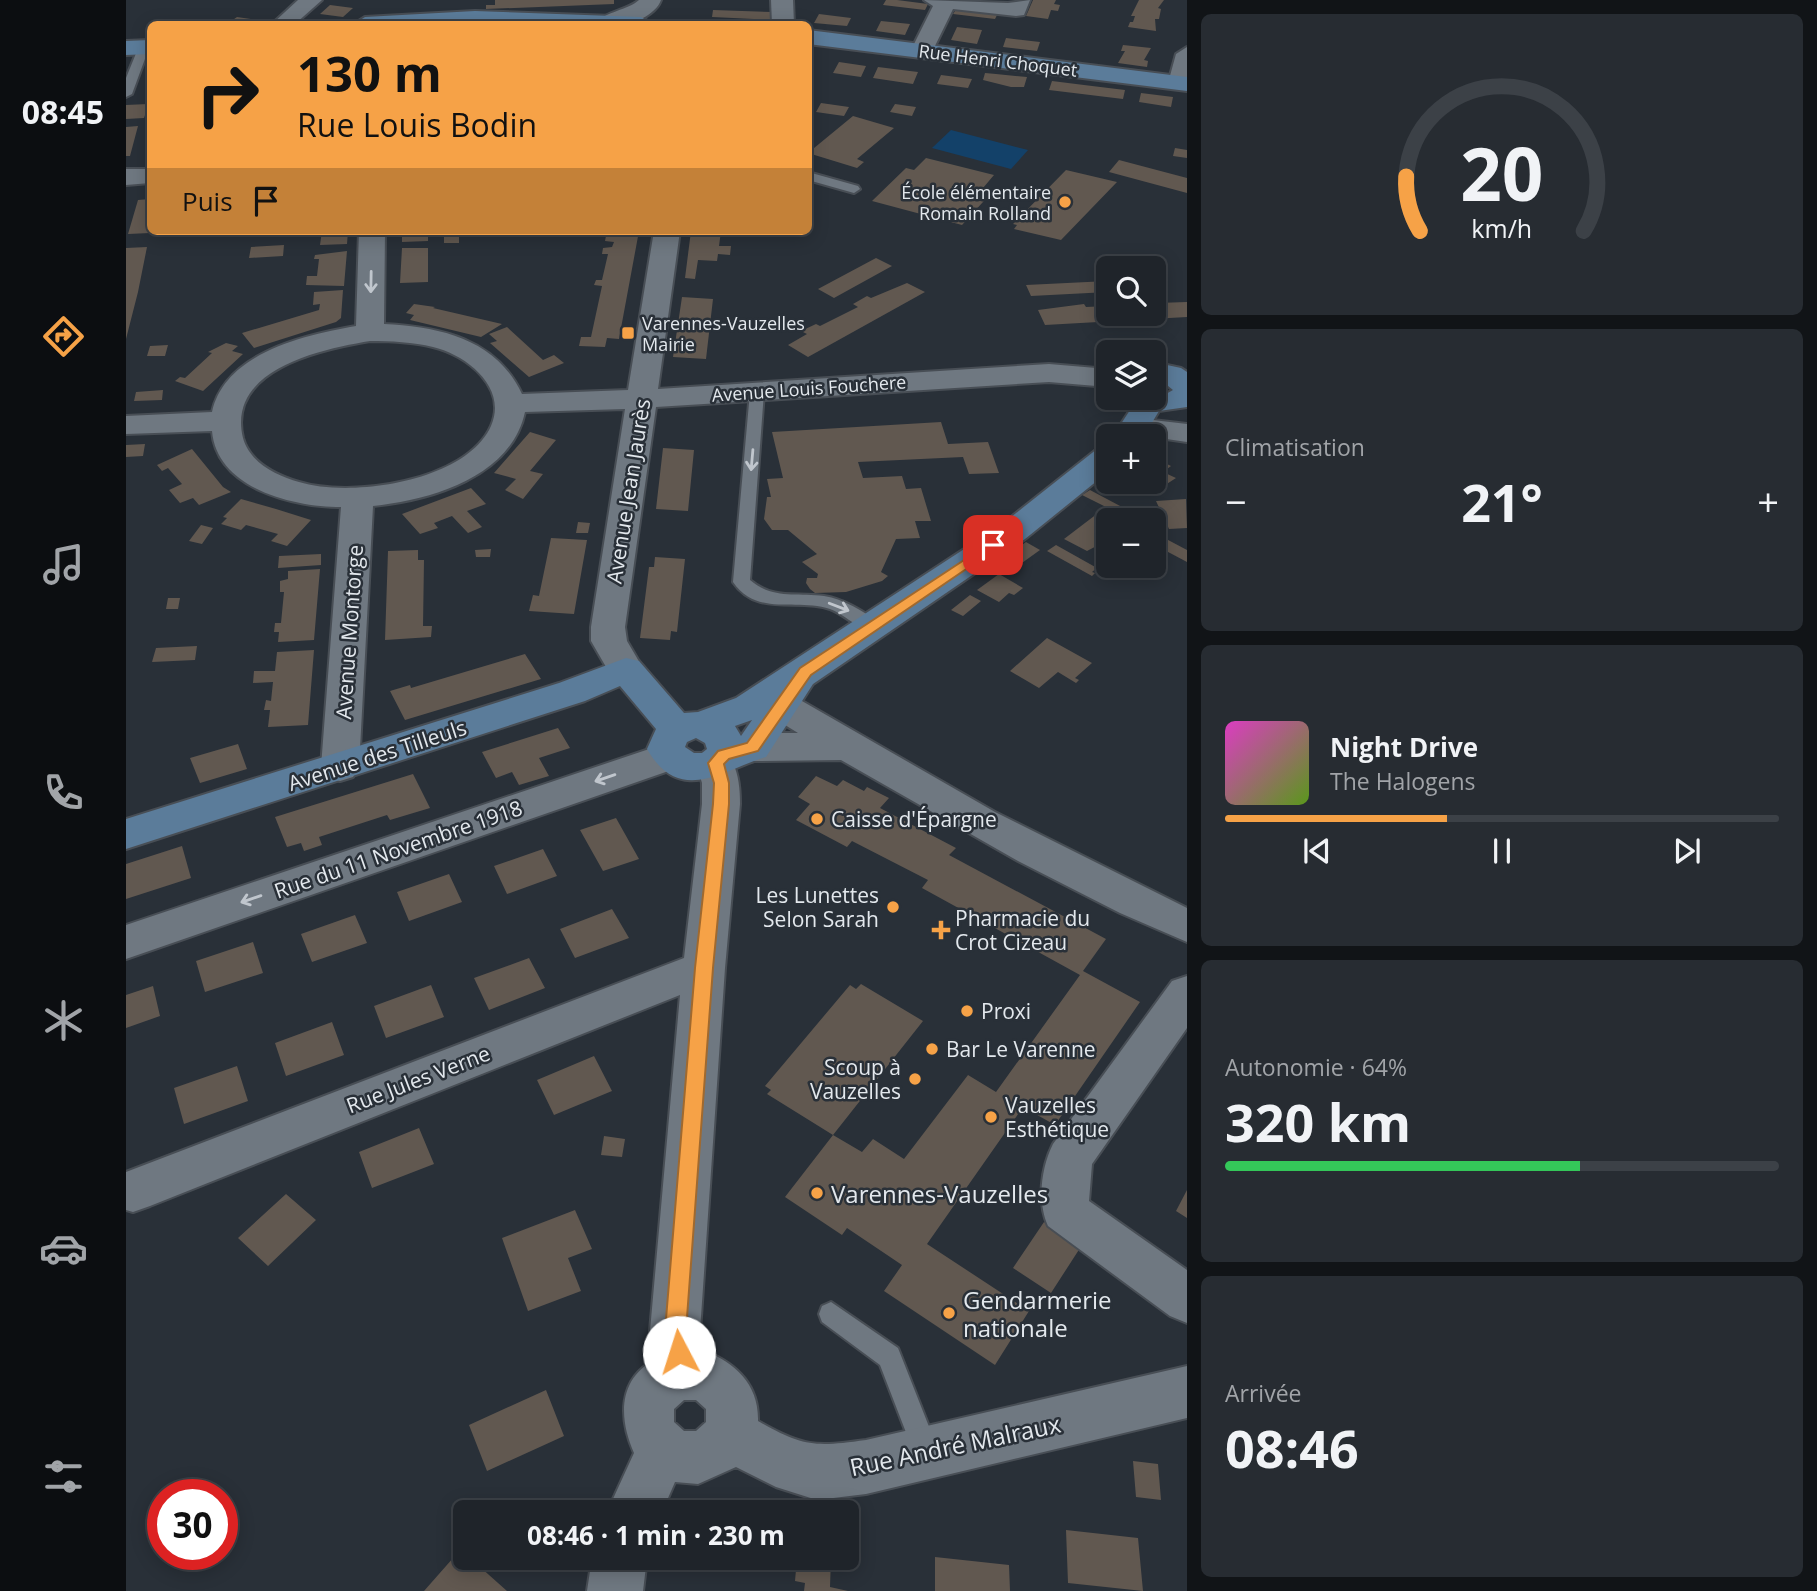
<!DOCTYPE html>
<html lang="fr">
<head>
<meta charset="utf-8">
<style>
  body { margin:0; font-family:"Open Sans",sans-serif; background:#272c32; color:#f1f3f6; height:100vh; display:flex; flex-direction:column; font-size:26px; white-space:nowrap }
  * { box-sizing:border-box; margin:0 }
  p { font-size:23px; color:#a1a4a8 }
  .icon { flex:none; width:38px; height:38px; fill:none; stroke:currentColor; stroke-width:2; stroke-linecap:round; stroke-linejoin:round }
  .map { position:relative; flex:1; overflow:hidden }
  .drawer { display:flex; flex-direction:column; gap:14px; padding:14px; background:#111417; width:630px }
  .drawer>* { flex:none }
  .guide { position:absolute; left:21px; top:21px; width:665px; height:214px; border-radius:10px; box-shadow:0 4px 18px #0003,0 0 0 2px #3c4147; background:#f6a247; color:#111; overflow:hidden }
  .fabs { position:absolute; left:970px; top:256px; display:grid; gap:14px }
  .fabs a { display:grid; place-items:center; width:70px; height:70px; border-radius:10px; background:#1f242a; box-shadow:0 4px 18px #0003,0 0 0 2px #3c4147; font-size:35px }
  .speed { position:absolute; left:21px; top:1479px; display:flex; gap:14px; font-size:35px; font-weight:700; text-align:center }
  .speed>* { display:grid; place-content:center; width:91px; height:91px; border-radius:50%; background:#1f242a; box-shadow:0 4px 18px #0003,0 0 0 2px #3c4147; line-height:1 }
  .speed .limit { border:10px solid #d22; background:#fff; color:#111 }
  .pin { position:absolute; display:grid; place-items:center; width:60px; height:60px; color:#fff; margin:-30px; border-radius:14px; box-shadow:0 4px 10px #0006 }
  .me { position:absolute; width:77px; margin:-38px; rotate:355deg; stroke-linejoin:round; filter:drop-shadow(0 0 5px #0008) }
  .turn { display:flex; align-items:center; gap:24px; height:147px; padding:0 35px; font-size:32px }
  .turn .icon { width:91px; height:91px; stroke-width:2.5 }
  .turn b { display:block; font-size:49px; line-height:60px }
  .then { display:flex; align-items:center; height:66px; padding:0 35px; background:#0003; gap:14px; font-size:26px }
  .big { font-size:52px; font-weight:700; line-height:1.1 }
  .drawer .tile { flex:1; display:flex; flex-direction:column; justify-content:center; gap:10px; min-width:0; padding:0 24px; border-radius:10px; background:#272c32 }
  .drawer .dial { align-items:center; gap:0 }
  .dial svg { height:182px; overflow:visible; fill:none; stroke:#3c4147; stroke-width:7; stroke-linecap:round; text-anchor:middle }
  .dial text { fill:#f1f3f6; stroke:none }
  .song { display:flex; align-items:center; gap:21px }
  .cover { width:84px; height:84px; border-radius:10px; background:linear-gradient(135deg,hsl(310 70% 55%),hsl(90 70% 35%)) }
  .played { height:7px; border-radius:4px; background:linear-gradient(90deg,#f6a247 40%,#3c4147 40%) }
  .keys { display:flex; justify-content:space-around; direction:ltr }
  .heat { display:flex; justify-content:space-between; align-items:center; font-size:38px; direction:ltr }
  .charge { height:10px; border-radius:5px; background:linear-gradient(90deg,#34c759 64%,#3c4147 0) }
  .trip { position:absolute; left:327px; top:1500px; width:406px; height:70px; border-radius:10px; background:#1f242a; box-shadow:0 4px 18px #0003,0 0 0 2px #3c4147; font-weight:700; line-height:70px; text-align:center }
  main { display:flex; flex:1; min-height:0 }
  .menu { display:flex; flex-direction:column; width:126px; justify-content:space-around; align-items:center; background:#0c0e11; color:#a1a4a8 }
  .menu .icon { width:49px; height:49px }
  .menu .active { color:#f6a247 }
  .menu b { font-size:32px; color:#f1f3f6 }
  .map>svg:first-child { display:block }
  .green { fill:#134169 }
  .building { fill:#615850 }
  .lines { fill:none; stroke-linecap:round; stroke-linejoin:round }
  .lane-casing { stroke:#484e55; stroke-width:4 }
  .street-casing { stroke:#484e55; stroke-width:4 }
  .secondary-casing { stroke:#484e55; stroke-width:4 }
  .lane { fill:#6f7881; fill-rule:evenodd }
  .street { fill:#6f7881; fill-rule:evenodd }
  .secondary { fill:#5b7c9a; fill-rule:evenodd }
  .oneway { stroke:#c0c6cd }
  .route { fill:#f6a247; stroke:#a0692e; stroke-width:2 }
  .poi-dot { fill:#f6a247; stroke:#293038; stroke-width:2.5 }
  .labels { text-anchor:middle; dominant-baseline:central; stroke-width:5; stroke-linejoin:round; paint-order:stroke }
  .far-street-label { font-size:18px; fill:#e3e8ed; stroke:#293038 }
  .far-poi-label { font-size:18px; fill:#e3e8ed; stroke:#293038; text-anchor:end }
  .street-label { font-size:21px; fill:#e3e8ed; stroke:#293038 }
  .poi-label { font-size:21px; fill:#e3e8ed; stroke:#293038; text-anchor:start }
  .near-poi-label { font-size:24px; fill:#e3e8ed; stroke:#293038; text-anchor:start }
  .near-street-label { font-size:24px; fill:#e3e8ed; stroke:#293038 }
</style>
</head>
<body>
<main>
<nav class="menu">
<b>08:45</b>
<svg class="icon active" aria-label="directions" viewBox="0 0 24 24"><path d="M12 3l9 9-9 9-9-9zM9 14v-3h6M13 9l2 2-2 2"/></svg>
<svg class="icon" aria-label="music" viewBox="0 0 24 24"><path d="M9 18V5l10-2v13"/><circle cx="6" cy="18" r="3"/><circle cx="16" cy="16" r="3"/></svg>
<svg class="icon" aria-label="phone" viewBox="0 0 24 24"><path d="M5 4h4l2 5-3 2q2 4 5 5l2-3 5 2v4C11 20 4 13 5 4z"/></svg>
<svg class="icon" aria-label="climate" viewBox="0 0 24 24"><path d="M12 3v18M4 7l16 10M4 17L20 7"/></svg>
<svg class="icon" aria-label="car" viewBox="0 0 24 24"><path d="M5 17H2v-5l4-1 3-4h7l3 4 3 1v5h-3M9 17h6M6 11h13"/><circle cx="7" cy="17" r="2"/><circle cx="17" cy="17" r="2"/></svg>
<svg class="icon" aria-label="filters" viewBox="0 0 24 24"><path d="M4 7h16M4 17h16"/><circle cx="9" cy="7" r="2"/><circle cx="15" cy="17" r="2"/></svg>
</nav>
<div class="map">
<svg width="1061" height="1591" viewBox="0 0 1061 1591">
  <rect width="100%" height="100%" fill="#293038"/>
  <path class="green" d="M825,130L902,150L885,169L806,148Z"/>
  <path class="building" d="M369,0H488V4L360,9V5H369Z
    M760,0H771L802,4L799,10L757,5Z
    M907,0H930L928,4L934,5L932,11L925,10L922,19L900,16Z
    M1013,0H1038L1032,8L1035,9L1033,19H1029L1030,31L1002,27L1004,22H1007L1009,16H1005Z
    M204,5L227,8L217,17L194,14Z
    M831,8L872,13L869,19L827,14Z
    M587,10L647,12L648,20L586,17Z
    M693,14L725,18L721,26L688,23Z
    M111,17L132,20L126,24H101Z
    M755,21L784,24L779,35L750,31Z
    M831,27L856,30L851,44L825,40Z
    M880,38L914,42L911,51L877,47Z
    M997,45L1025,48L1018,60L1022,61L1021,67L992,63L999,51H995Z
    M713,62L740,66L735,77L707,73Z
    M752,67L792,72L787,84L747,78Z
    M859,73L870,74L901,77L898,87H885L857,80Z
    M815,75L846,79L842,88L811,84Z
    M926,81L958,85L999,90L997,99L923,90Z
    M1015,93L1047,97L1045,107L1013,102Z
    M24,96V108L21,109L18,118L0,119V105L22,104Z
    M695,103L723,107L718,116L690,112Z
    M769,104L790,107L786,116L764,112Z
    M727,116L768,128L731,159L738,162L731,168L682,153Z
    M12,126L4,156H0V127Z
    M1049,148L1061,150V158L1047,156Z
    M800,158L868,175L857,188L867,191L836,225L746,201L780,168L788,170Z
    M993,160L1061,178V193L983,172Z
    M940,170L991,182L935,240L888,229L891,225L887,224Z
    M24,199V233L2,234L12,200Z
    M196,231H222L221,244L194,245Z
    M276,231H302V241L276,242Z
    M481,231H513L493,339L481,338L479,347L453,346L455,337H465L476,286L468,285L470,280H476L482,254H476L477,248L486,247L488,242L479,241Z
    M565,231H595L593,246H605L604,255L592,254L591,261L572,260L569,279L559,278Z
    M333,234V243H318V235Z
    M158,245L157,256L123,258L125,247Z
    M21,247L12,292L0,339V248Z
    M276,248H302V282L274,283Z
    M221,251L218,286L180,285L181,276H191L193,259H188L189,255Z
    M750,258L766,266L708,298L692,289Z
    M982,281V292L905,296L900,285Z
    M781,283L799,292L682,357L662,345L681,334L675,331L690,324L694,326L732,307L727,304L741,296L745,298Z
    M217,290L215,318L210,322L128,348L116,333L193,310L194,304L187,305L188,292Z
    M556,297L587,299L580,359L547,357Z
    M1027,300L1031,303L1061,302V317L919,325L912,310L958,304L960,307L982,306V313H1027Z
    M288,304L309,307L307,308L376,324L355,337L284,320L288,315L280,313Z
    M381,327L417,360L428,355L438,363L403,377L364,343L371,341L363,334Z
    M100,343L112,346L106,351L117,354L77,391L49,381L54,377L59,378L86,353L82,352Z
    M42,345L39,356H21L24,346Z
    M37,390L36,400L8,401L10,392Z
    M815,422L822,444L862,442L873,473L843,474L837,457L732,462L737,478L776,476L780,489L795,488L805,521H789L794,538L770,539L755,572L762,576L756,581L720,592L689,593L684,589L680,583L681,578H691L692,574L676,562L691,554L662,530H646L638,519L641,497H645L641,479L657,478L646,432Z
    M404,432L430,440L404,471L417,474L397,499L379,490L390,479L368,473Z
    M19,444L17,456L0,457V445Z
    M537,448L568,450L562,511L530,509Z
    M66,449L97,487L105,492L73,505L67,498L54,503L43,490L56,484L42,468L36,471L31,465Z
    M1027,457L1045,466L1037,472L1050,478L1033,489L1013,481H1027Z
    M345,488L360,504L341,511L356,527L342,533L326,516L308,523L312,528L294,534L276,514Z
    M964,490L996,507L993,509L1000,513L996,516L1003,520H982V540L961,551L938,539L980,507L956,495Z
    M115,499L150,509L185,520L161,546L145,541L152,534L120,525L115,530L95,524L101,518L97,517Z
    M1060,499L1061,528L1043,529L1030,501Z
    M452,522L464,523L462,533H450Z
    M75,525L87,528L76,544L63,541Z
    M1027,532L1061,550V562L1027,544L1030,539Z
    M425,538L461,540L448,614L403,611L407,595L413,596Z
    M900,542L914,550L889,568L877,567L882,564L875,560Z
    M930,545L971,568L966,572L969,573L966,576L921,551Z
    M365,549L364,557H350L349,550Z
    M292,550V560H298L297,626H306L305,637L259,640L262,551Z
    M195,554V565L152,568L153,556Z
    M529,557L559,559L551,632L545,631L544,640L514,638L523,567H528Z
    M194,569L188,640L152,642L153,632H148L149,623H155L158,592H154V581L162,579V571Z
    M873,574L897,588L888,595L883,593L873,602L851,590Z
    M844,595L855,601L837,616L825,610Z
    M42,598H54L52,609H40Z
    M921,638L966,663L949,678L953,680L950,683L932,672L913,688L884,671Z
    M71,646L69,660L26,662L30,648Z
    M188,650L182,725L142,727L144,710H138L140,700L145,701L147,682L127,683L128,671H149L151,652Z
    M399,654L415,679L279,720L264,691L284,685L285,688Z
    M432,728L444,748L413,758L423,776L393,785L386,772L370,778L356,752Z
    M112,744L121,769L74,783L64,758Z
    M287,774L304,808L264,820L261,815L193,837L196,845L178,851L175,843L161,847L149,817Z
    M690,776L711,786L717,780L738,791L741,787L763,798L754,808L830,848L823,855L980,939L957,971L1014,1002L929,1125L897,1107L801,1244L903,1311L869,1365L758,1291L776,1265L721,1228L716,1235L659,1197L707,1135L736,1152L747,1139L778,1159L842,1075L870,1092L954,975L796,888L802,880L726,841L721,847L670,820L684,804L672,797Z
    M490,818L513,859L477,871L454,830Z
    M56,846L65,878L0,899V864Z
    M417,849L431,876L381,894L368,866Z
    M323,874L336,902L283,921L271,892Z
    M486,909L503,938L449,958L434,929Z
    M229,915L241,943L186,962L175,934Z
    M127,942L137,973L79,992L70,961Z
    M403,958L419,988L363,1010L348,978Z
    M735,984L797,1021L707,1135L641,1094L645,1090L639,1086L724,985L730,989Z
    M305,985L318,1017L260,1038L248,1006Z
    M27,986L34,1016L0,1028V995Z
    M206,1022L218,1055L160,1076L149,1043Z
    M468,1056L486,1091L428,1115L411,1080Z
    M111,1066L122,1101L58,1124L48,1088Z
    M293,1128L308,1164L246,1188L233,1152Z
    M478,1136L499,1139L496,1157L475,1155Z
    M1061,1190V1218L1050,1211Z
    M160,1194L190,1220L142,1266L112,1238Z
    M449,1210L466,1249L442,1258L455,1291L402,1311L376,1238Z
    M918,1222L956,1245L925,1293L887,1268Z
    M420,1390L438,1436L361,1471L343,1425Z
    M1007,1461L1032,1464L1035,1500L1010,1497Z
    M940,1530L1012,1538L1017,1591L942,1583Z
    M335,1549L340,1558H344L381,1591H298Z
    M809,1557L883,1565L884,1591H809Z
    M671,1558H705L704,1587L722,1591H678L679,1583L669,1581Z"/>
  <g class="lines">
    <g class="lane-casing">
      <path id="lane" d="M13,46L23,48L6,94L0,97V78Z
        M682,172L732,186L734,189L728,193L682,180Z
        M631,388L638,392L624,580C648,600 669,592 698,596C718,599 736,611 753,622L756,626L753,630C737,635 719,614 704,609C670,598 631,617 607,582L624,392Z
        M705,1302L772,1348L813,1452L809,1461L800,1465L791,1461L754,1365L696,1322L693,1314L696,1306Z"/>
    </g>
    <g class="street-casing">
      <path id="street" d="M172,0H196L169,24H146Z
        M513,0H535C528,20 488,32 471,22C479,12 502,10 513,0Z
        M645,0H667L668,24H646Z
        M798,0L882,3L904,0L898,15L890,16L827,9L807,50L796,57L785,50L807,6Z
        M1061,47V88H1046L1042,83L1050,54Z
        M0,169H24V183L0,185Z
        M233,231H259L258,324C315,327 370,339 396,394L502,390L528,231H554L532,389L923,364L982,369V387L923,382L530,407L499,627L501,641L518,670L513,679L500,682L487,679L465,641V627L499,409L399,412C385,477 305,500 247,506L233,767L227,777L214,781L201,777L195,767L215,507C168,507 91,489 86,431L0,434V416L86,412C99,353 178,335 230,326ZM244,341C265,341 287,342 307,347C341,355 382,388 365,426C340,482 224,498 173,482C150,475 124,463 117,438C100,369 196,349 244,341Z
        M1010,418L1061,424V442L999,433L995,427L999,421Z
        M656,693L669,697L869,812L1061,908V942L994,913L892,861L715,760L627,761L614,757L608,747L614,737L627,733H672L643,715L638,706L643,697Z
        M544,742L557,746L563,756L557,766L0,959V925Z
        M589,749L602,753C612,770 614,785 614,804L599,968L574,1331L579,1351C609,1363 633,1384 632,1421C677,1447 689,1447 740,1440L1061,1366V1418L740,1494L691,1500L650,1487L610,1467L572,1484L549,1482L536,1512H481L508,1453C493,1419 491,1379 530,1359L524,1331L554,995L24,1206L7,1212L0,1210V1172L558,958L576,804V783L570,763L576,753ZM558,1400H570L580,1409V1422L570,1431H558L548,1422V1409Z
        M1061,976V1028L966,1164L963,1201L1061,1270V1323L1044,1316L922,1226C911,1202 915,1168 927,1144L1046,981Z
        M466,1558H521L517,1591H461Z"/>
    </g>
    <g class="secondary-casing">
      <path id="secondary" d="M349,11L515,17L526,24H228L239,17Z
        M682,30L1061,77V91L682,44Z
        M24,40V54L0,55V41Z
        M1027,362L1055,368L1061,372V407L1033,411L1018,436H987L1008,404L1001,397H1027V391L1040,394L1047,390L1036,381L1027,380Z
        M982,447V472L899,539L687,684L640,757C596,770 554,806 521,749L530,729L494,686L459,701L0,849V819L433,683L500,658L513,661L558,713L572,712L610,698L875,525L971,449ZM626,720L615,736L609,726ZM570,738L579,743L581,749L576,753H568L559,747L561,742Z"/>
    </g>
    <use href="#lane" class="lane"/>
    <use href="#street" class="street"/>
    <use href="#secondary" class="secondary"/>
  </g>
  <defs><path id="oneway-shaft" d="M-6 0H5M1.5-3L5.5 0L1.5 3" fill="none" stroke-width="1.6" stroke-linecap="round" stroke-linejoin="round" transform="scale(1.75)"/></defs>
  <g class="oneway">
    <use href="#oneway-shaft" transform="translate(245 282) rotate(91)"/>
    <use href="#oneway-shaft" transform="translate(626 460) rotate(95)"/>
    <use href="#oneway-shaft" transform="translate(713 607) rotate(21)"/>
    <use href="#oneway-shaft" transform="translate(479 778) rotate(161)"/>
    <use href="#oneway-shaft" transform="translate(125 899) rotate(161)"/>
  </g>
  <path class="route" d="M867,541L871,542V548L685,675L632,751L603,759L598,764L603,783V804L587,968L560,1331L564,1352L561,1359L553,1362L546,1359L539,1331L569,968L587,804L588,783L582,763L592,751L621,743L674,668Z"/>
  <g class="poi-dot">
    <circle cx="939" cy="202" r="7"/>
    <rect x="495" y="326" width="14" height="14" rx="3.5"/>
    <circle cx="691" cy="819" r="7"/>
    <circle cx="767" cy="907" r="7"/>
    <path d="M811.5 919.5h7v7h7v7h-7v7h-7v-7h-7v-7h7z"/>
    <circle cx="841" cy="1011" r="7"/>
    <circle cx="806" cy="1049" r="7"/>
    <circle cx="789" cy="1079" r="7"/>
    <circle cx="865" cy="1117" r="7"/>
    <circle cx="691" cy="1193" r="7"/>
    <circle cx="823" cy="1313" r="7"/>
  </g>
  <g class="labels">
    <g class="far-street-label">
      <text transform="translate(872 60) rotate(7)">Rue Henri Choquet</text>
      <text transform="translate(683 388) rotate(-4)">Avenue Louis Fouchere</text>
    </g>
    <g class="far-poi-label">
      <text x="925" y="192">École élémentaire<tspan x="925" dy="21">Romain Rolland</tspan></text>
      <text x="516" y="323" text-anchor="start">Varennes-Vauzelles<tspan x="516" dy="21">Mairie</tspan></text>
    </g>
    <g class="street-label">
      <text transform="translate(502 491) rotate(-81)">Avenue Jean Jaurès</text>
      <text transform="translate(223 632) rotate(-86)">Avenue Montorge</text>
      <text transform="translate(251 755) rotate(-18)">Avenue des Tilleuls</text>
      <text transform="translate(272 849) rotate(-19)">Rue du 11 Novembre 1918</text>
      <text transform="translate(292 1079) rotate(-21)">Rue Jules Verne</text>
    </g>
    <g class="poi-label">
      <text x="705" y="819">Caisse d'Épargne</text>
      <text x="753" y="895" text-anchor="end">Les Lunettes<tspan x="753" dy="24">Selon Sarah</tspan></text>
      <text x="829" y="918">Pharmacie du<tspan x="829" dy="24">Crot Cizeau</tspan></text>
      <text x="855" y="1011">Proxi</text>
      <text x="820" y="1049">Bar Le Varenne</text>
      <text x="775" y="1067" text-anchor="end">Scoup à<tspan x="775" dy="24">Vauzelles</tspan></text>
      <text x="879" y="1105">Vauzelles<tspan x="879" dy="24">Esthétique</tspan></text>
    </g>
    <g class="near-poi-label">
      <text x="705" y="1193">Varennes-Vauzelles</text>
      <text x="837" y="1299">Gendarmerie<tspan x="837" dy="28">nationale</tspan></text>
    </g>
    <g class="near-street-label">
      <text transform="translate(829 1445) rotate(-12)">Rue André Malraux</text>
    </g>
  </g>
</svg>
<div class="fabs">
<a><svg class="icon" aria-label="search" viewBox="0 0 24 24"><circle cx="10" cy="10" r="6"/><path d="M15 15l6 6"/></svg></a>
<a><svg class="icon" aria-label="layers" viewBox="0 0 24 24"><path d="M12 4l9 5-9 5-9-5zM3 14l9 5 9-5"/></svg></a>
<a>+</a>
<a>−</a>
</div>
<div class="speed"><div class="limit">30</div></div>
<div class="pin" style="left:867px;top:545px;background:#d93025"><svg class="icon" aria-label="arrive" viewBox="0 0 24 24"><path d="M6 21V4h12l-3 4 3 4H6"/></svg></div>
<svg class="me" style="left:553px;top:1352px" viewBox="-20 -20 40 40"><circle r="19" fill="#fff"/><path d="M0-13L10 11 0 6-10 11z" fill="#f6a247"/></svg>
<div class="trip">08:46 · 1 min · 230 m</div>
<div class="guide">
<div class="turn"><svg class="icon" aria-label="right" viewBox="0 0 24 24"><path d="M7 20v-9h11M14 6l5 5-5 5"/></svg><div><b>130 m</b>Rue Louis Bodin</div></div>
<div class="then">Puis<svg class="icon" aria-label="arrive" viewBox="0 0 24 24"><path d="M6 21V4h12l-3 4 3 4H6"/></svg></div>
</div>
</div>
<section class="drawer">
<div class="tile dial"><svg viewBox="0 0 100 80">
<path d="M14 69A42 42 0 1 1 86 69"/>
<path d="M14 69A42 42 0 0 1 8 45" stroke="#f6a247"/>
<text x="50" y="56" font-size="32" font-weight="700">20</text>
<text x="50" y="72" font-size="11">km/h</text>
</svg></div>
<div class="tile"><p>Climatisation</p>
<div class="heat"><a>−</a><b class="big">21°</b><a>+</a></div>
</div>
<div class="tile">
<div class="song"><i class="cover"></i><div><b>Night Drive</b><p>The Halogens</p></div></div>
<div class="played"></div>
<div class="keys"><svg class="icon" aria-label="previous" viewBox="0 0 24 24"><path d="M18 5L8 12l10 7zM5 5v14"/></svg><svg class="icon" aria-label="pause" viewBox="0 0 24 24"><path d="M8 5v14M16 5v14"/></svg><svg class="icon" aria-label="next" viewBox="0 0 24 24"><path d="M6 5l10 7-10 7zM19 5v14"/></svg></div>
</div>
<div class="tile"><p>Autonomie · 64%</p><b class="big">320 km</b><div class="charge"></div></div>
<div class="tile"><p>Arrivée</p><b class="big">08:46</b></div>
</section>
</main>
</body>
</html>
